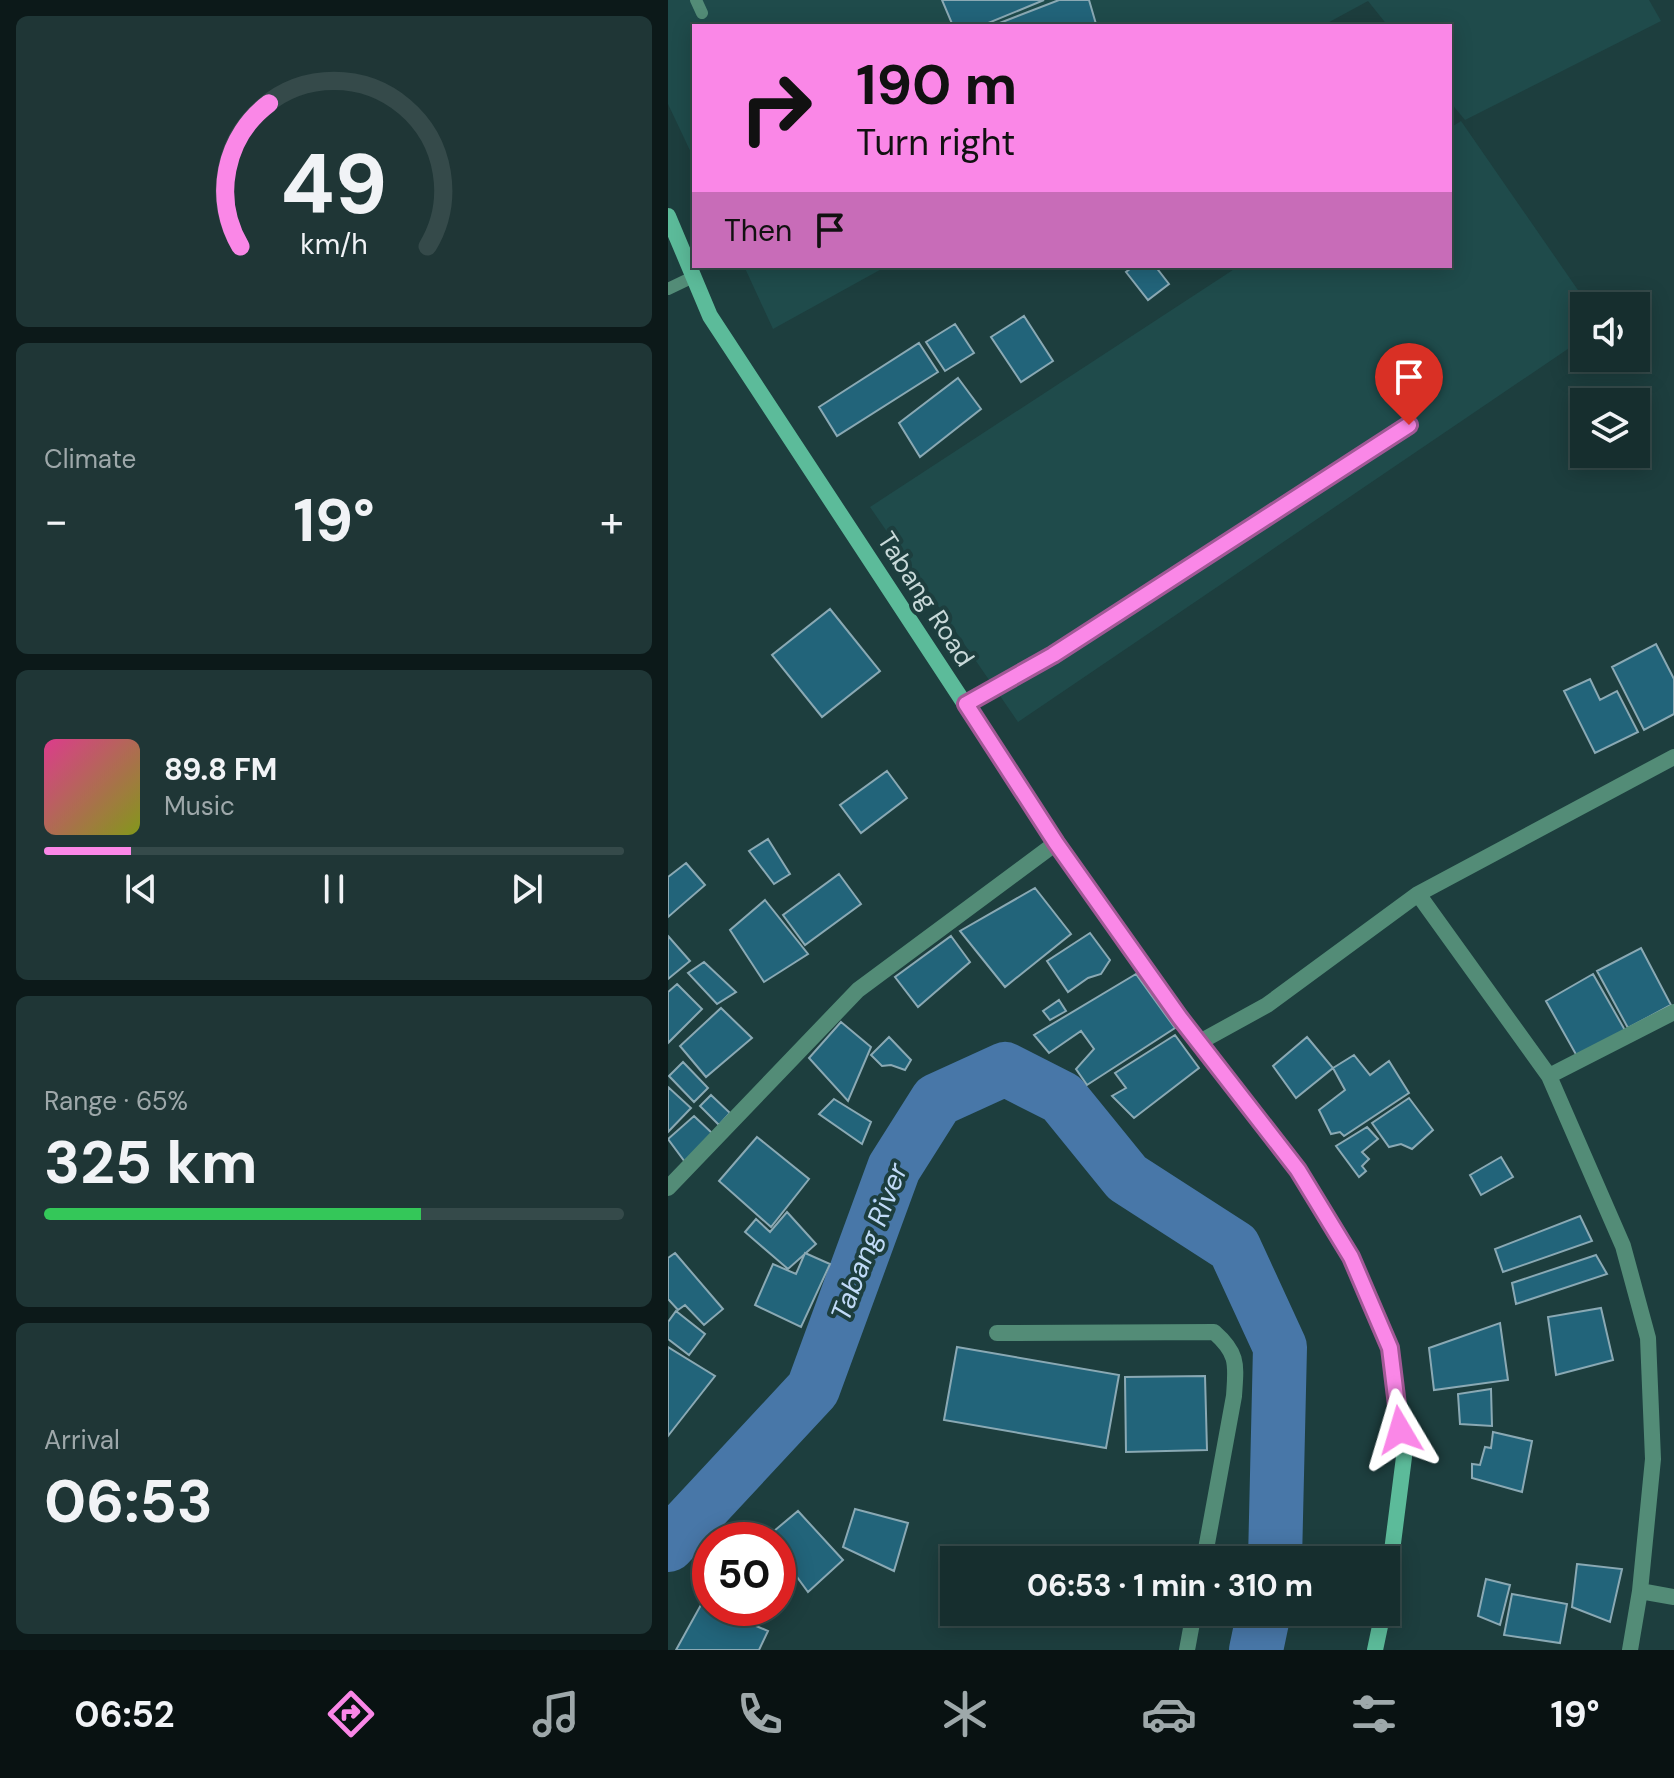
<!DOCTYPE html>
<html lang="en">
<head>
<meta charset="utf-8">
<style>
  body { margin:0; font-family:"DM Sans",sans-serif; background:#1f3636; color:#f1f3f6; height:100vh; display:flex; flex-direction:column; font-size:30px; white-space:nowrap }
  * { box-sizing:border-box; margin:0 }
  p { font-size:26px; color:#9ea8aa }
  .icon { flex:none; width:44px; height:44px; fill:none; stroke:currentColor; stroke-width:2; stroke-linecap:round; stroke-linejoin:round }
  .map { position:relative; flex:1; overflow:hidden }
  .drawer { display:flex; flex-direction:column; gap:16px; padding:16px; background:#0c1919; width:668px }
  .drawer>* { flex:none }
  .banner { position:absolute; left:24px; top:24px; width:760px; height:244px; border-radius:0px; box-shadow:0 4px 20px #0003,0 0 0 2px #354a4a; background:#fa87e7; color:#111; overflow:hidden }
  .tools { position:absolute; left:902px; top:292px; display:grid; gap:16px }
  .tools a { display:grid; place-items:center; width:80px; height:80px; border-radius:0px; background:#162e2e; box-shadow:0 4px 20px #0003,0 0 0 2px #354a4a; font-size:40px }
  .speed { position:absolute; left:24px; top:1522px; display:flex; gap:16px; font-size:40px; font-weight:700; text-align:center }
  .speed>* { display:grid; place-content:center; width:104px; height:104px; border-radius:50%; background:#162e2e; box-shadow:0 4px 20px #0003,0 0 0 2px #354a4a; line-height:1 }
  .speed .limit { border:12px solid #d22; background:#fff; color:#111 }
  .pin { position:absolute; display:grid; place-items:center; width:68px; height:68px; color:#fff; margin:-82px -34px; border-radius:50% 50% 50% 0; rotate:-45deg; box-shadow:0 0 8px #0007 }
  .pin .icon { rotate:45deg }
  .me { position:absolute; width:88px; margin:-44px; rotate:353deg; stroke-linejoin:round; filter:drop-shadow(0 0 6px #0008) }
  .turn { display:flex; align-items:center; gap:28px; height:168px; padding:0 32px; font-size:36px }
  .turn .icon { width:104px; height:104px; stroke-width:2.5 }
  .turn b { display:block; font-size:56px; line-height:68px }
  .then { display:flex; align-items:center; height:76px; padding:0 32px; background:#0003; gap:16px; font-size:30px }
  .big { font-size:60px; font-weight:700; line-height:1.1 }
  .drawer .card { flex:1; display:flex; flex-direction:column; justify-content:center; gap:12px; min-width:0; padding:0 28px; border-radius:12px; background:#1f3636 }
  .drawer .dial { align-items:center; gap:0 }
  .dial svg { height:208px; overflow:visible; fill:none; stroke:#354a4a; stroke-width:7; stroke-linecap:round; text-anchor:middle }
  .dial text { fill:#f1f3f6; stroke:none }
  .song { display:flex; align-items:center; gap:24px }
  .cover { width:96px; height:96px; border-radius:12px; background:linear-gradient(135deg,hsl(330 70% 55%),hsl(70 70% 35%)) }
  .played { height:8px; border-radius:4px; background:linear-gradient(90deg,#fa87e7 15%,#354a4a 15%) }
  .keys { display:flex; justify-content:space-around; direction:ltr }
  .heat { display:flex; justify-content:space-between; align-items:center; font-size:44px; direction:ltr }
  .charge { height:12px; border-radius:6px; background:linear-gradient(90deg,#34c759 65%,#354a4a 0) }
  .trip { position:absolute; left:272px; top:1546px; width:460px; height:80px; border-radius:0px; background:#162e2e; box-shadow:0 4px 20px #0003,0 0 0 2px #354a4a; font-weight:700; line-height:80px; text-align:center }
  .tabs { display:flex; height:128px; justify-content:space-around; align-items:center; background:#091212; color:#9ea8aa }
  .tabs .icon { width:56px; height:56px }
  .tabs .on { color:#fa87e7 }
  .tabs b { font-size:36px; color:#f1f3f6 }
  main { display:flex; flex:1; min-height:0 }
  .map>svg:first-child { display:block }
  .built { fill:#1f4b4b }
  .lines { fill:none; stroke-linecap:round; stroke-linejoin:round }
  .river { stroke:#4877a8; stroke-width:54 }
  .building { fill:#22647a; stroke:#8aa9b4; stroke-width:2 }
  .lane { stroke:#538c77; stroke-width:12 }
  .street { stroke:#538c77; stroke-width:16 }
  .secondary { stroke:#5cbb9a; stroke-width:16 }
  .route-casing { stroke:#a25896; stroke-width:20 }
  .route { stroke:#fa87e7; stroke-width:14 }
  .labels { text-anchor:middle; dominant-baseline:central; stroke-width:8; stroke-linejoin:round; paint-order:stroke }
  .street-label { font-size:26px; fill:#c8d9d9; stroke:#1d3e3e }
  .water-label { font-size:28px; font-style:italic; fill:#c0daf7; stroke:#1d3e3e }
</style>
</head>
<body>
<main>
<section class="drawer">
<div class="card dial"><svg viewBox="0 0 100 80">
<path d="M14 69A42 42 0 1 1 86 69"/>
<path d="M14 69A42 42 0 0 1 25 14" stroke="#fa87e7"/>
<text x="50" y="56" font-size="32" font-weight="700">49</text>
<text x="50" y="72" font-size="11">km/h</text>
</svg></div>
<div class="card"><p>Climate</p>
<div class="heat"><a>−</a><b class="big">19°</b><a>+</a></div>
</div>
<div class="card">
<div class="song"><i class="cover"></i><div><b>89.8 FM</b><p>Music</p></div></div>
<div class="played"></div>
<div class="keys"><svg class="icon" aria-label="previous" viewBox="0 0 24 24"><path d="M18 5L8 12l10 7zM5 5v14"/></svg><svg class="icon" aria-label="pause" viewBox="0 0 24 24"><path d="M8 5v14M16 5v14"/></svg><svg class="icon" aria-label="next" viewBox="0 0 24 24"><path d="M6 5l10 7-10 7zM19 5v14"/></svg></div>
</div>
<div class="card"><p>Range · 65%</p><b class="big">325 km</b><div class="charge"></div></div>
<div class="card"><p>Arrival</p><b class="big">06:53</b></div>
</section>
<div class="map">
<svg width="1006" height="1650" viewBox="0 0 1006 1650">
  <rect width="100%" height="100%" fill="#1d3e3e"/>
  <path class="built" d="M0,0H981L993,21L797,120L782,102V26H720L700,1L654,26H26V159L0,104Z
    M793,121L921,306H916V338L350,722L202,507L571,266H782V128Z
    M76,266H219L105,329Z"/>
  <g class="lines">
    <path class="river" d="M0,1545L145,1389L226,1168L269,1100L337,1069L394,1098L459,1178L566,1247L612,1347L607,1560
      M588,1650L596,1612"/>
  </g>
  <path class="building" d="M274,0H376L313,26H285Z
    M391,0H421L428,24L324,26Z
    M466,266H487L501,284L480,300L458,272Z
    M356,316L385,361L353,382L323,337Z
    M287,324L306,353L277,371L258,342Z
    M251,343L270,372L169,436L151,407Z
    M290,378L313,409L252,457L231,423Z
    M162,609L212,671L154,717L104,655Z
    M988,644L1006,679V714L976,730L944,667Z
    M922,679L932,700L949,691L970,732L927,753L896,691Z
    M219,771L239,798L193,833L172,805Z
    M100,839L122,874L106,884L81,851Z
    M18,863L37,885L0,917V877Z
    M171,874L193,904L137,945L115,915Z
    M367,888L403,934L337,987L292,931Z
    M97,900L140,954L96,982L62,930Z
    M422,933L442,960L433,974L420,978L400,992L379,961Z
    M0,936L22,961L0,979Z
    M283,936L302,962L250,1007L227,977Z
    M973,948L1003,1005L960,1028L929,971Z
    M36,962L68,992L49,1004L20,973Z
    M468,974L507,1028L419,1085L408,1069L426,1049L413,1031L381,1053L366,1035Z
    M925,974L958,1032L910,1058L878,1001Z
    M9,984L34,1009L0,1043V992Z
    M391,1000L398,1011L382,1020L375,1011Z
    M53,1008L84,1038L38,1077L12,1046Z
    M173,1022L203,1047L180,1101L141,1058Z
    M507,1035L531,1068L466,1118L444,1096L458,1088L447,1073Z
    M221,1037L243,1060L237,1070L223,1065L214,1066L203,1055Z
    M639,1037L665,1068L628,1098L605,1066Z
    M686,1055L702,1075L721,1061L741,1093L676,1136L672,1132L663,1134L651,1110L677,1090L665,1068Z
    M15,1062L40,1088L26,1102L1,1076Z
    M0,1087L23,1108L0,1132Z
    M43,1095L62,1113L51,1125L32,1106Z
    M741,1098L765,1130L744,1149L733,1144L721,1147L704,1123Z
    M166,1099L203,1122L194,1144L151,1114Z
    M26,1116L45,1134L17,1162L0,1139Z
    M699,1127L710,1139L694,1152L701,1159L694,1166L698,1171L691,1177L668,1146Z
    M89,1137L141,1179L103,1227L51,1181Z
    M833,1157L845,1177L813,1195L802,1175Z
    M119,1212L148,1244L120,1269L77,1232L88,1219L102,1232Z
    M912,1216L924,1241L835,1272L827,1249Z
    M7,1253L55,1309L36,1325L17,1305L10,1310L0,1299V1258Z
    M137,1253L162,1264L133,1327L87,1305L105,1264L128,1274Z
    M928,1255L939,1274L848,1304L844,1283Z
    M933,1308L945,1360L888,1375L880,1317Z
    M8,1311L37,1334L21,1355L0,1339V1322Z
    M832,1323L840,1380L766,1390L761,1348Z
    M0,1347L47,1376L0,1436Z
    M289,1347L451,1375L438,1448L276,1420Z
    M537,1376L539,1450L458,1452L457,1377Z
    M823,1389L824,1426L792,1424L790,1394Z
    M825,1432L864,1441L854,1492L804,1478V1464L812,1465L817,1447L823,1448Z
    M187,1509L240,1523L226,1571L175,1547Z
    M130,1511L175,1560L140,1592L110,1551V1540H102L100,1536Z
    M909,1564L954,1569L942,1622L904,1607Z
    M818,1579L842,1585L832,1625L810,1616Z
    M844,1594L899,1604L892,1643L836,1635Z
    M34,1603L100,1631L91,1650H8Z"/>
  <g class="lines">
    <path class="lane" d="M28,0L34,13
      M0,289L25,277
      M298,704L385,655L741,425"/>
    <path class="street" d="M750,894L881,1076L955,1246L980,1338L985,1459L972,1591L962,1650
      M530,1043L599,1005L750,894L1006,757
      M881,1076L1006,1012
      M0,1188L190,990L388,843
      M329,1333L546,1332C571,1354 568,1365 566,1396L536,1560
      M972,1591L1006,1597
      M519,1650L526,1612"/>
    <path class="secondary" d="M0,216L42,316L388,843L530,1043L630,1170L683,1257L722,1348L736,1457L718,1598
      M707,1650L715,1612"/>
  </g>
  <g class="lines">
    <g class="route-casing">
      <path id="route" d="M732,1430L722,1348L683,1257L630,1170L512,1018L388,843L298,704L385,655L741,425"/>
    </g>
    <use href="#route" class="route"/>
  </g>
  <g class="labels">
    <g class="street-label">
      <text transform="translate(258 599) rotate(57)">Tabang Road</text>
    </g>
    <g class="water-label">
      <text transform="translate(201 1242) rotate(-69)">Tabang River</text>
    </g>
  </g>
</svg>
<div class="tools">
<a><svg class="icon" aria-label="sound" viewBox="0 0 24 24"><path d="M4 9h4l5-4v14l-5-4H4zM17 9q2 3 0 6"/></svg></a>
<a><svg class="icon" aria-label="layers" viewBox="0 0 24 24"><path d="M12 4l9 5-9 5-9-5zM3 14l9 5 9-5"/></svg></a>
</div>
<div class="speed"><div class="limit">50</div></div>
<div class="pin" style="left:741px;top:425px;background:#d93025"><svg class="icon" aria-label="arrive" viewBox="0 0 24 24"><path d="M6 21V4h12l-3 4 3 4H6"/></svg></div>
<svg class="me" style="left:732px;top:1430px" viewBox="-20 -20 40 40"><path d="M0-17L14 15 0 8-14 15z" fill="#fa87e7" stroke="#fff" stroke-width="4"/></svg>
<div class="trip">06:53 · 1 min · 310 m</div>
<div class="banner">
<div class="turn"><svg class="icon" aria-label="right" viewBox="0 0 24 24"><path d="M7 20v-9h11M14 6l5 5-5 5"/></svg><div><b>190 m</b>Turn right</div></div>
<div class="then">Then<svg class="icon" aria-label="arrive" viewBox="0 0 24 24"><path d="M6 21V4h12l-3 4 3 4H6"/></svg></div>
</div>
</div>
</main>
<nav class="tabs">
<b>06:52</b>
<svg class="icon on" aria-label="directions" viewBox="0 0 24 24"><path d="M12 3l9 9-9 9-9-9zM9 14v-3h6M13 9l2 2-2 2"/></svg>
<svg class="icon" aria-label="music" viewBox="0 0 24 24"><path d="M9 18V5l10-2v13"/><circle cx="6" cy="18" r="3"/><circle cx="16" cy="16" r="3"/></svg>
<svg class="icon" aria-label="phone" viewBox="0 0 24 24"><path d="M5 4h4l2 5-3 2q2 4 5 5l2-3 5 2v4C11 20 4 13 5 4z"/></svg>
<svg class="icon" aria-label="climate" viewBox="0 0 24 24"><path d="M12 3v18M4 7l16 10M4 17L20 7"/></svg>
<svg class="icon" aria-label="car" viewBox="0 0 24 24"><path d="M5 17H2v-5l4-1 3-4h7l3 4 3 1v5h-3M9 17h6M6 11h13"/><circle cx="7" cy="17" r="2"/><circle cx="17" cy="17" r="2"/></svg>
<svg class="icon" aria-label="filters" viewBox="0 0 24 24"><path d="M4 7h16M4 17h16"/><circle cx="9" cy="7" r="2"/><circle cx="15" cy="17" r="2"/></svg>
<b>19°</b>
</nav>
</body>
</html>
